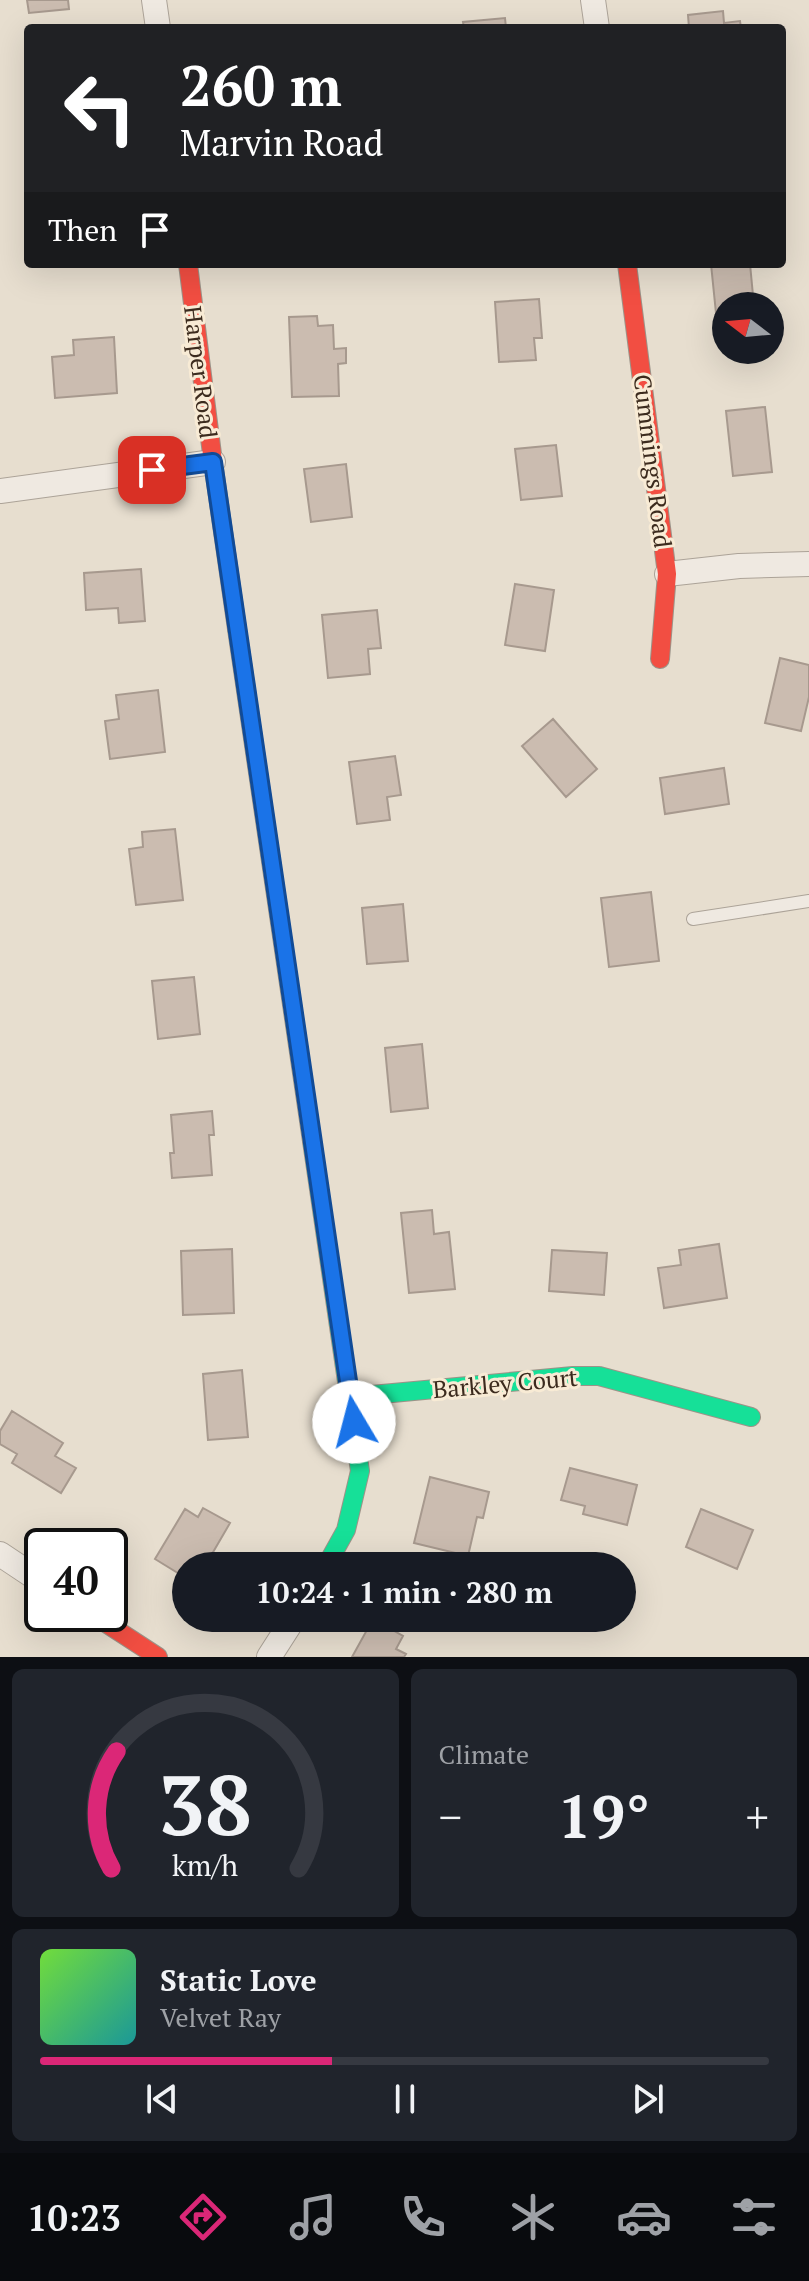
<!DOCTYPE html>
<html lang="en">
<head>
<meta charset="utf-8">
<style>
  body { margin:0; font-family:"PT Serif",serif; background:#20242c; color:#f1f3f6; height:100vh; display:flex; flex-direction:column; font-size:30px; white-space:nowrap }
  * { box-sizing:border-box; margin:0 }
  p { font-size:26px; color:#9ea1a6 }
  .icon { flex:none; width:44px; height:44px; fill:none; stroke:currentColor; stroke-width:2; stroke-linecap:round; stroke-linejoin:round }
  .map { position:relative; height:1657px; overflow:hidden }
  .details { display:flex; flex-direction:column; gap:12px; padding:12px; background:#0d0f14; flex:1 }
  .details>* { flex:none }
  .top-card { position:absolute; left:24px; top:24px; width:762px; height:244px; border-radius:8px; box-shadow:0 8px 32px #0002; background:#202124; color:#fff; overflow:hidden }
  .needle { width:52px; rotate:286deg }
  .tools { position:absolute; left:712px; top:292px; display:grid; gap:16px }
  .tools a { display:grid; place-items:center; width:72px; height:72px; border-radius:50%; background:#171b24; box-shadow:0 8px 32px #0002; font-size:40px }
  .speed { position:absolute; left:24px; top:1528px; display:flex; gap:16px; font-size:40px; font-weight:700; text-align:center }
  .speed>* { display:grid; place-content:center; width:104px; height:104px; border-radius:50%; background:#171b24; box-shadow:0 8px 32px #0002; line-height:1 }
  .speed .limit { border:4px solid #111; border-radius:12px; background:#fff; color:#111 }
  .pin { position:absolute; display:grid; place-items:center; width:68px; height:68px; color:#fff; margin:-34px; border-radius:16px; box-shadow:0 4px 12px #0006 }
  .me { position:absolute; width:88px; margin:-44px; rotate:352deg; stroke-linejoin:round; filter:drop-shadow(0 0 6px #0008) }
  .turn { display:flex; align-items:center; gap:28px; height:168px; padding:0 24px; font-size:36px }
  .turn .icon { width:104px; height:104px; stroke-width:2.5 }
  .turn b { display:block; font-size:56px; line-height:68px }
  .then { display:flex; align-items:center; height:76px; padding:0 24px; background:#0003; gap:16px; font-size:30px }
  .big { font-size:60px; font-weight:800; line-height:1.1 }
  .details .card { flex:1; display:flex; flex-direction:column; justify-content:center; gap:12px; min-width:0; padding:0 28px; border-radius:12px; background:#20242c }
  .details .dial { align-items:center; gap:0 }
  .dial svg { height:208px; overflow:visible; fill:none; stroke:#363941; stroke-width:7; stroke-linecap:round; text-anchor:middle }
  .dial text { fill:#f1f3f6; stroke:none }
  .song { display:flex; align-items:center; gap:24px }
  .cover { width:96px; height:96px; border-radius:12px; background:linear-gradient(135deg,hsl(100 70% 55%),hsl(180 70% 35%)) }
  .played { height:8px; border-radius:4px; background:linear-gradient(90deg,#db2777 40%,#363941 40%) }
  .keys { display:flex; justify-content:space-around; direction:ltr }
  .heat { display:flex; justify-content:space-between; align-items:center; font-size:44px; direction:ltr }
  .details .tiles { flex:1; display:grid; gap:12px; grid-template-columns:1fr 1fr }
  .card:last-child { grid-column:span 2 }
  .trip { position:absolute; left:172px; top:1552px; width:464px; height:80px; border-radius:40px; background:#171b24; box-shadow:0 8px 32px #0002; font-weight:800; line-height:80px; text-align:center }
  .menu { display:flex; height:128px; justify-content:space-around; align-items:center; background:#090b0e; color:#9ea1a6 }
  .menu .icon { width:56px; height:56px }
  .menu .current { color:#db2777 }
  .menu b { font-size:36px; color:#f1f3f6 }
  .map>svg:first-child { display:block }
  .building { fill:#cbbcb0; stroke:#a7998e; stroke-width:2 }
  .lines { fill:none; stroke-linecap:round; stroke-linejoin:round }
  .lane-casing { stroke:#aca398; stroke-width:14 }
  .street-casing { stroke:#aca398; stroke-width:26 }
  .fast-casing { stroke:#9c9388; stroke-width:20 }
  .slow-casing { stroke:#9c9388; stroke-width:20 }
  .jam-casing { stroke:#9c9388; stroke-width:20 }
  .lane { stroke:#efe9e1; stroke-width:12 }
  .street { stroke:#efe9e1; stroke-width:24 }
  .fast { stroke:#16e098; stroke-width:18 }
  .slow { stroke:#ffcf43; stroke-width:18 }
  .jam { stroke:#f24e42; stroke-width:18 }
  .route-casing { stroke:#114b97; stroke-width:20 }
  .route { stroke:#1a73e8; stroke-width:14 }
  .labels { text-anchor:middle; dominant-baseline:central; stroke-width:6; stroke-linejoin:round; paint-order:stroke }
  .street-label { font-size:24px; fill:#3c2b1e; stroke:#f8ebd5 }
</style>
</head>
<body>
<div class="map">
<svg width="809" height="1657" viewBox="0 0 809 1657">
  <rect width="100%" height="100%" fill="#e7decf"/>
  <path class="building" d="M27,0H68L69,9L29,13Z
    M723,11L724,23L740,21L741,28H689L688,15Z
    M505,18L506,28H464L463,22Z
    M711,264H750L754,306H726V322L717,323Z
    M539,299L542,338H534L536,360L499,362L495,302Z
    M317,316L318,326L333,325L334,349L346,348V363L338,364L339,396L292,397L289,317Z
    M114,337L117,393L55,398L52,357L74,355L73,340Z
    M765,407L772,472L733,476L726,411Z
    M556,445L562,496L521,500L515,449Z
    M346,464L352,517L311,522L304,469Z
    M141,569L145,621L119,623L118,608L86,610L84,573Z
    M515,584L554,590L545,651L505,645Z
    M377,610L381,648L368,649L370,674L328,678L322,615Z
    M780,658L809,665V697L801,731L765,723Z
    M158,690L165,752L110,759L105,721L119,719L116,695Z
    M553,719L597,769L566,797L522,746Z
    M395,756L401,795L387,797L390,820L357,824L349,762Z
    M724,768L729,804L665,814L660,778Z
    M175,829L183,900L136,905L129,849L143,847L142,832Z
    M651,892L659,961L609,967L601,898Z
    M403,904L408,961L367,964L362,908Z
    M194,977L200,1034L158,1039L152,981Z
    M422,1044L428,1108L391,1112L385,1048Z
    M212,1111L214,1135H209L212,1175L172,1178L170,1153H174L171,1115Z
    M432,1210L434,1234L449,1232L455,1289L409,1293L401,1213Z
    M719,1244L727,1298L664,1308L658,1268L681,1265L679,1250Z
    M232,1249L234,1313L183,1315L181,1251Z
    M552,1250L607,1253L604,1295L549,1291Z
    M242,1370L248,1437L208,1440L203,1374Z
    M12,1411L63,1443L55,1456L76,1468L61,1493L12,1463L17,1454L0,1444V1431Z
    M570,1468L637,1485L627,1525L583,1514L585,1506L561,1500Z
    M430,1477L489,1492L483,1518L477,1517L468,1556L414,1543Z
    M203,1508L230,1523L205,1566H186V1578L155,1559L185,1509L198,1517Z
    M701,1509L753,1530L737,1569L686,1547Z
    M373,1619L403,1636L396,1649L406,1654L404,1657H352Z"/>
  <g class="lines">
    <g class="lane-casing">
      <path id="lane" d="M693,919L809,901"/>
    </g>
    <g class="street-casing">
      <path id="street" d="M154,0L158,28
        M593,0L597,28
        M0,491L213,462
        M667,574L739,566L809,564
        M0,1554L42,1582
        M269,1657L294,1618"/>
    </g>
    <g class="fast-casing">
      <path id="fast" d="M312,1141L360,1471L346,1530L326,1566
        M350,1397L573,1376H599L751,1417"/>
    </g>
    <g class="slow-casing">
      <path id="slow" d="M237,629L312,1141"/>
    </g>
    <g class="jam-casing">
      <path id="jam" d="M188,264L213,462L237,629
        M627,264L667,574L660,659
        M92,1614L158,1657"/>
    </g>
    <use href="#lane" class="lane"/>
    <use href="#street" class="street"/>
    <use href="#fast" class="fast"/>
    <use href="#slow" class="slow"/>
    <use href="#jam" class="jam"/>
  </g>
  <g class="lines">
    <g class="route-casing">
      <path id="route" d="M152,470L213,462L354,1422"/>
    </g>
    <use href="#route" class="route"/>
  </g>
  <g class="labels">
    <g class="street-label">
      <text transform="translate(201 372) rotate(83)">Harper Road</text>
      <text transform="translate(653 461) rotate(83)">Cummings Road</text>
      <text transform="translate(505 1383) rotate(-5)">Barkley Court</text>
    </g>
  </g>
</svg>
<div class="tools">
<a><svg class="needle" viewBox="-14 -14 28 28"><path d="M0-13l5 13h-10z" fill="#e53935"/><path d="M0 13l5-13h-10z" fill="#9ea1a6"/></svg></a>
</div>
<div class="speed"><div class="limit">40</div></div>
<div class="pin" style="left:152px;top:470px;background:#d93025"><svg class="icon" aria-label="arrive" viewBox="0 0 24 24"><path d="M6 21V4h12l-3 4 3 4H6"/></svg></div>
<svg class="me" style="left:354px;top:1422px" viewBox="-20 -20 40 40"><circle r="19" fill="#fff"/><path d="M0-13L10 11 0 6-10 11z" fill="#1a73e8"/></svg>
<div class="trip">10:24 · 1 min · 280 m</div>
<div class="top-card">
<div class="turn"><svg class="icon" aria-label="left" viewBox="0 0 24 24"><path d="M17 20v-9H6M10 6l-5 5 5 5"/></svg><div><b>260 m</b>Marvin Road</div></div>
<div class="then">Then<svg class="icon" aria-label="arrive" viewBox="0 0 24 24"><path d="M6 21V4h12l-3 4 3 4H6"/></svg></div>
</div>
</div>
<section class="details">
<div class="tiles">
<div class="card dial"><svg viewBox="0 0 100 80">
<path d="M14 69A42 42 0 1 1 86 69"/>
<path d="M14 69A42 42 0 0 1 16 24" stroke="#db2777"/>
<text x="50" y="56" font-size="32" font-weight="700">38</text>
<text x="50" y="72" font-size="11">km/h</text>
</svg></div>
<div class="card"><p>Climate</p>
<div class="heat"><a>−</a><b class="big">19°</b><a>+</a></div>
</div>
<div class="card">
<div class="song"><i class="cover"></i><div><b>Static Love</b><p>Velvet Ray</p></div></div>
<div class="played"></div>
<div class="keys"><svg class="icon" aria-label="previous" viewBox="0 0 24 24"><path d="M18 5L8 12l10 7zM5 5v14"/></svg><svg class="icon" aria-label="pause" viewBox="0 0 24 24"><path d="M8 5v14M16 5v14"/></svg><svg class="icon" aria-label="next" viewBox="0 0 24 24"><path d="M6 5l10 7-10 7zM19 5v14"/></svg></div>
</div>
</div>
</section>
<nav class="menu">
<b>10:23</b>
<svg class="icon current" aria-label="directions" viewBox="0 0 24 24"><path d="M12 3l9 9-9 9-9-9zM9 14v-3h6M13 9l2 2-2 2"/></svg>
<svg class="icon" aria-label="music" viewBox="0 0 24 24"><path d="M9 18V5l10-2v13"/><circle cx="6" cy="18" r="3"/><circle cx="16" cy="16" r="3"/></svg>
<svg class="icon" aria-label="phone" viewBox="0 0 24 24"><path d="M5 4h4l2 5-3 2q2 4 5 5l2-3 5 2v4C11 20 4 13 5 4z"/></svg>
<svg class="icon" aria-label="climate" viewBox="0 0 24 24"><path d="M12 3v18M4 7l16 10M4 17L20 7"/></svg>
<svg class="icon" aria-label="car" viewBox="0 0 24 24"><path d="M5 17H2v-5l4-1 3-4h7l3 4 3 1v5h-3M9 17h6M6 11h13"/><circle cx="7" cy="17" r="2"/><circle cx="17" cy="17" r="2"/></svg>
<svg class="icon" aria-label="filters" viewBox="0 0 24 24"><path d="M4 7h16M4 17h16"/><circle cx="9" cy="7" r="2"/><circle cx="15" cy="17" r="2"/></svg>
</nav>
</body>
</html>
